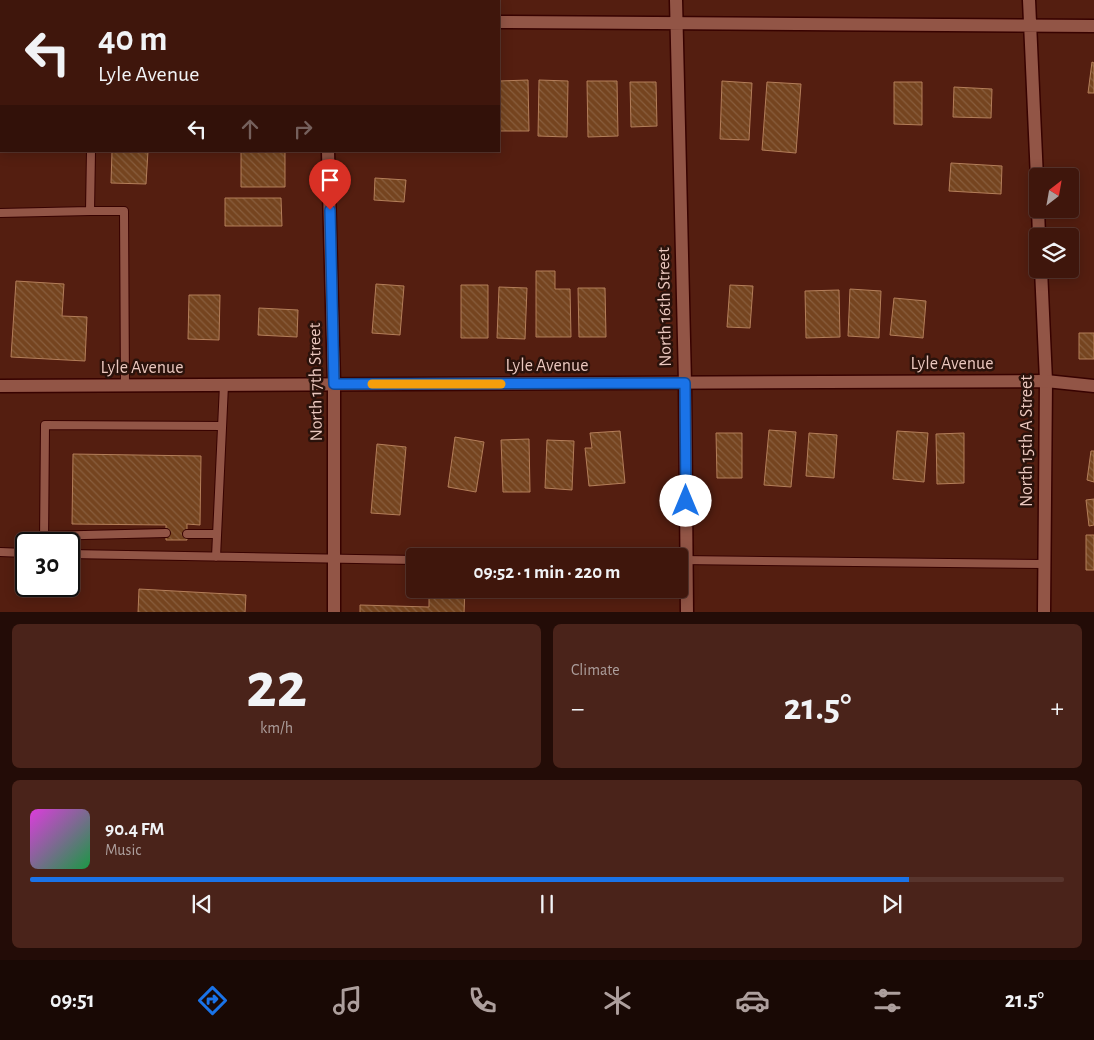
<!DOCTYPE html>
<html lang="en">
<head>
<meta charset="utf-8">
<style>
  body { margin:0; font-family:"Alegreya Sans",sans-serif; background:#4a231a; color:#f1f3f6; height:100vh; display:flex; flex-direction:column; font-size:19px; white-space:nowrap }
  * { box-sizing:border-box; margin:0 }
  p { font-size:16px; color:#ad9f9d }
  .icon { flex:none; width:28px; height:28px; fill:none; stroke:currentColor; stroke-width:2; stroke-linecap:round; stroke-linejoin:round }
  .map { position:relative; height:612px; overflow:hidden }
  .side { display:flex; flex-direction:column; gap:12px; padding:12px; background:#230c07; flex:1 }
  .side>* { flex:none }
  .top-card { position:absolute; left:0px; top:0px; width:500px; height:152px; box-shadow:0 2px 12px #0003,0 0 0 1px #58352d; background:#3f160c; color:#f1f3f6; overflow:hidden }
  .needle { width:32px; rotate:31deg }
  .fabs { position:absolute; left:1029px; top:168px; display:grid; gap:10px }
  .fabs a { display:grid; place-items:center; width:50px; height:50px; border-radius:5px; background:#3f160c; box-shadow:0 2px 12px #0003,0 0 0 1px #58352d; font-size:25px }
  .speed { position:absolute; left:15px; top:532px; display:flex; gap:10px; font-size:25px; font-weight:700; text-align:center }
  .speed>* { display:grid; place-content:center; width:65px; height:65px; border-radius:50%; background:#3f160c; box-shadow:0 2px 12px #0003,0 0 0 1px #58352d; line-height:1 }
  .speed .limit { border:2px solid #111; border-radius:8px; background:#fff; color:#111 }
  .pin { position:absolute; display:grid; place-items:center; width:42px; height:42px; color:#fff; margin:-51px -21px; border-radius:50% 50% 50% 0; rotate:-45deg; box-shadow:0 0 5px #0007 }
  .pin .icon { rotate:45deg }
  .me { position:absolute; width:55px; margin:-28px; rotate:0deg; stroke-linejoin:round; filter:drop-shadow(0 0 4px #0008) }
  .turn { display:flex; align-items:center; gap:18px; height:105px; padding:0 15px; font-size:22px }
  .turn .icon { width:65px; height:65px; stroke-width:2.5 }
  .turn b { display:block; font-size:35px; line-height:42px }
  .lanes { display:flex; align-items:center; height:48px; padding:0 15px; background:#0003; justify-content:center; gap:25px; direction:ltr }
  .lanes .off { opacity:.35 }
  .big { font-size:38px; font-weight:700; line-height:1.1 }
  .side .card { flex:1; display:flex; flex-direction:column; justify-content:center; gap:8px; min-width:0; padding:0 18px; border-radius:8px; background:#4a231a }
  .side .dial { align-items:center; gap:0 }
  .dial b { font-size:65px; line-height:1 }
  .song { display:flex; align-items:center; gap:15px }
  .cover { width:60px; height:60px; border-radius:8px; background:linear-gradient(135deg,hsl(300 70% 55%),hsl(140 70% 35%)) }
  .played { height:5px; border-radius:2px; background:linear-gradient(90deg,#1a73e8 85%,#58352d 85%) }
  .keys { display:flex; justify-content:space-around; direction:ltr }
  .heat { display:flex; justify-content:space-between; align-items:center; font-size:28px; direction:ltr }
  .side .tiles { flex:1; display:grid; gap:12px; grid-template-columns:1fr 1fr }
  .card:last-child { grid-column:span 2 }
  .trip { position:absolute; left:406px; top:548px; width:282px; height:50px; border-radius:5px; background:#3f160c; box-shadow:0 2px 12px #0003,0 0 0 1px #58352d; font-weight:700; line-height:50px; text-align:center }
  .tabs { display:flex; height:80px; justify-content:space-around; align-items:center; background:#190905; color:#ad9f9d }
  .tabs .icon { width:35px; height:35px }
  .tabs .selected { color:#1a73e8 }
  .tabs b { font-size:22px; color:#f1f3f6 }
  .map>svg:first-child { display:block }
  .building { fill:url(#building-back-hatch); stroke:#b47e59 }
  .lines { fill:none; stroke-linecap:round; stroke-linejoin:round }
  .service-casing { stroke:#370200; stroke-width:10 }
  .minor-casing { stroke:#370200; stroke-width:15 }
  .secondary-casing { stroke:#370200; stroke-width:15 }
  .service { stroke:#925546; stroke-width:8 }
  .minor { stroke:#925546; stroke-width:12 }
  .secondary { stroke:#925546; stroke-width:12 }
  .route-casing { stroke:#114b97; stroke-width:12 }
  .route { stroke:#1a73e8; stroke-width:9 }
  .slow { stroke:#f59e0b; stroke-width:9 }
  .labels { text-anchor:middle; dominant-baseline:central; stroke-width:5; stroke-linejoin:round; paint-order:stroke }
  .street-label { font-size:18px; fill:#ebc8bf; stroke:#2a120b }
</style>
</head>
<body>
<div class="map">
<svg width="1094" height="613" viewBox="0 0 1094 613">
  <defs>
    <pattern id="building-back-hatch" width="6" height="6" patternUnits="userSpaceOnUse" patternTransform="scale(1.25)"><rect width="6" height="6" fill="#75441f"/><path d="M-1 5l2 2M0 0l6 6M5-1l2 2" fill="none" stroke="#895e3e"/></pattern>
  </defs>
  <rect width="100%" height="100%" fill="#541e10"/>
  <path class="building" d="M1092,62L1094,63V93H1088Z
    M528,80L529,131H500L499,81Z
    M539,80L568,81L567,137L538,136Z
    M587,81H617L618,136L588,137Z
    M722,81L752,83L749,140L720,139Z
    M630,82H656L657,126L631,127Z
    M767,82L801,84L796,153L762,150Z
    M894,82H922V125L894,124Z
    M954,87L992,89L991,118L953,117Z
    M112,151H148L146,184L111,183Z
    M241,151H285V187H241Z
    M951,163L1002,166L1001,194L949,191Z
    M375,178L406,180L404,202L374,200Z
    M225,198H281L282,226H225Z
    M536,271H555V289H570L571,337H536Z
    M16,281L64,284L62,316L87,317L85,361L11,357Z
    M376,284L404,286L400,335L372,333Z
    M461,285H488V338H461Z
    M730,285L753,286L750,328L727,327Z
    M499,287L527,288L525,339L497,338Z
    M578,288H605L606,337H579Z
    M850,289L881,291L879,338L848,336Z
    M839,290L840,337L806,338L805,291Z
    M189,295H220L219,340L188,339Z
    M894,298L926,301L923,338L890,335Z
    M259,308L298,310L297,337L258,335Z
    M1079,333H1094V359H1079Z
    M769,430L796,432L791,487L764,485Z
    M620,431L625,483L589,486L585,448H592L590,433Z
    M897,431L928,433L924,482L893,479Z
    M716,433H742V478H717Z
    M809,433L837,435L834,478L806,476Z
    M964,433V483L937,484L936,434Z
    M455,437L484,442L476,492L448,487Z
    M529,439L530,492H503L501,440Z
    M547,440L574,441L572,490L545,488Z
    M377,444L406,447L400,515L371,513Z
    M1091,451H1094V482L1087,480Z
    M73,454L201,456L200,525L187,524V540H166V525L72,524Z
    M1094,499V525L1089,526L1086,500Z
    M1086,535H1094V570H1086Z
    M139,589L246,595L245,613H138Z
    M429,589H465L464,613H360V605L429,607Z"/>
  <g class="lines">
    <g class="service-casing">
      <path id="service" d="M91,151L90,211H124L125,386
        M0,213L90,211
        M187,534H216
        M44,536L166,533
        M44,544L45,425L222,426
        M0,552L26,553
        M69,554L415,560
        M216,557L224,385
        M680,560L1044,564"/>
    </g>
    <g class="minor-casing">
      <path id="minor" d="M676,0L685,383L687,613
        M1029,0L1038,201
        M324,1V0
        M499,22L1094,26
        M0,29H1
        M328,151L334,384V613
        M1038,209L1039,236
        M1041,269L1046,381L1044,613"/>
    </g>
    <g class="secondary-casing">
      <path id="secondary" d="M0,386L1046,381L1094,386"/>
    </g>
    <use href="#service" class="service"/>
    <use href="#minor" class="minor"/>
    <use href="#secondary" class="secondary"/>
  </g>
  <g class="lines">
    <g class="route-casing">
      <path id="route" d="M330,210L334,384L685,383L686,501"/>
    </g>
    <use href="#route" class="route"/>
    <path class="slow" d="M372,384H501"/>
  </g>
  <g class="labels">
    <g class="street-label">
      <text transform="translate(665 307) rotate(-91)">North 16th Street</text>
      <text x="952" y="364">Lyle Avenue</text>
      <text x="547" y="366">Lyle Avenue</text>
      <text x="142" y="368">Lyle Avenue</text>
      <text transform="translate(316 382) rotate(-91)">North 17th Street</text>
      <text transform="translate(1027 441) rotate(-90)">North 15th A Street</text>
    </g>
  </g>
</svg>
<div class="fabs">
<a><svg class="needle" viewBox="-14 -14 28 28"><path d="M0-13l5 13h-10z" fill="#e53935"/><path d="M0 13l5-13h-10z" fill="#ad9f9d"/></svg></a>
<a><svg class="icon" aria-label="layers" viewBox="0 0 24 24"><path d="M12 4l9 5-9 5-9-5zM3 14l9 5 9-5"/></svg></a>
</div>
<div class="speed"><div class="limit">30</div></div>
<div class="pin" style="left:330px;top:210px;background:#d93025"><svg class="icon" aria-label="arrive" viewBox="0 0 24 24"><path d="M6 21V4h12l-3 4 3 4H6"/></svg></div>
<svg class="me" style="left:686px;top:501px" viewBox="-20 -20 40 40"><circle r="19" fill="#fff"/><path d="M0-13L10 11 0 6-10 11z" fill="#1a73e8"/></svg>
<div class="trip">09:52 · 1 min · 220 m</div>
<div class="top-card">
<div class="turn"><svg class="icon" aria-label="left" viewBox="0 0 24 24"><path d="M17 20v-9H6M10 6l-5 5 5 5"/></svg><div><b>40 m</b>Lyle Avenue</div></div>
<div class="lanes"><svg class="icon" aria-label="left" viewBox="0 0 24 24"><path d="M17 20v-9H6M10 6l-5 5 5 5"/></svg><svg class="icon off" aria-label="ahead" viewBox="0 0 24 24"><path d="M12 20V5M6 11l6-6 6 6"/></svg><svg class="icon off" aria-label="right" viewBox="0 0 24 24"><path d="M7 20v-9h11M14 6l5 5-5 5"/></svg></div>
</div>
</div>
<section class="side">
<div class="tiles">
<div class="card dial"><b>22</b><p>km/h</p></div>
<div class="card"><p>Climate</p>
<div class="heat"><a>−</a><b class="big">21.5°</b><a>+</a></div>
</div>
<div class="card">
<div class="song"><i class="cover"></i><div><b>90.4 FM</b><p>Music</p></div></div>
<div class="played"></div>
<div class="keys"><svg class="icon" aria-label="previous" viewBox="0 0 24 24"><path d="M18 5L8 12l10 7zM5 5v14"/></svg><svg class="icon" aria-label="pause" viewBox="0 0 24 24"><path d="M8 5v14M16 5v14"/></svg><svg class="icon" aria-label="next" viewBox="0 0 24 24"><path d="M6 5l10 7-10 7zM19 5v14"/></svg></div>
</div>
</div>
</section>
<nav class="tabs">
<b>09:51</b>
<svg class="icon selected" aria-label="directions" viewBox="0 0 24 24"><path d="M12 3l9 9-9 9-9-9zM9 14v-3h6M13 9l2 2-2 2"/></svg>
<svg class="icon" aria-label="music" viewBox="0 0 24 24"><path d="M9 18V5l10-2v13"/><circle cx="6" cy="18" r="3"/><circle cx="16" cy="16" r="3"/></svg>
<svg class="icon" aria-label="phone" viewBox="0 0 24 24"><path d="M5 4h4l2 5-3 2q2 4 5 5l2-3 5 2v4C11 20 4 13 5 4z"/></svg>
<svg class="icon" aria-label="climate" viewBox="0 0 24 24"><path d="M12 3v18M4 7l16 10M4 17L20 7"/></svg>
<svg class="icon" aria-label="car" viewBox="0 0 24 24"><path d="M5 17H2v-5l4-1 3-4h7l3 4 3 1v5h-3M9 17h6M6 11h13"/><circle cx="7" cy="17" r="2"/><circle cx="17" cy="17" r="2"/></svg>
<svg class="icon" aria-label="filters" viewBox="0 0 24 24"><path d="M4 7h16M4 17h16"/><circle cx="9" cy="7" r="2"/><circle cx="15" cy="17" r="2"/></svg>
<b>21.5°</b>
</nav>
</body>
</html>
